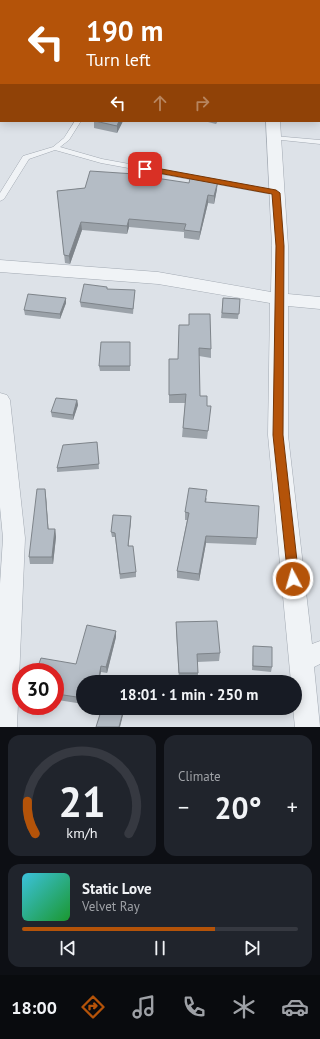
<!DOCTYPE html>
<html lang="en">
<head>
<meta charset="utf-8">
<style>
  body { margin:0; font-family:"PT Sans",sans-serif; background:#20242c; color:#f1f3f6; height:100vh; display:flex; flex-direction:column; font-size:15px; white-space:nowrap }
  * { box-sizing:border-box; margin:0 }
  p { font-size:13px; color:#9ea1a6 }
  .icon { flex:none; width:22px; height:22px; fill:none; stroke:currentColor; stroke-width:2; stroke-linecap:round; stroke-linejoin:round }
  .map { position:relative; height:727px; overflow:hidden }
  .panel { display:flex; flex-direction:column; gap:8px; padding:8px; background:#0d0f14; flex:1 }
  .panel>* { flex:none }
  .hud { position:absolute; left:0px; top:0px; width:320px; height:122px; box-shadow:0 2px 10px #0003; background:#b45309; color:#fff; overflow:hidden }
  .speed { position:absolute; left:12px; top:663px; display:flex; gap:8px; font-size:20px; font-weight:700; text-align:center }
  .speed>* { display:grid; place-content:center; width:52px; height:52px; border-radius:50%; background:#171b24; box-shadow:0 2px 10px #0003; line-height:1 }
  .speed .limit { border:6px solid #d22; background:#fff; color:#111 }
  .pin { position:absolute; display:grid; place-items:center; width:34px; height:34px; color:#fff; margin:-17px; border-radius:8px; box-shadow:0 2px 6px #0006 }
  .me { position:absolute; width:44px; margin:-22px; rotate:354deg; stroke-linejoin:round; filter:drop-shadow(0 0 3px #0008) }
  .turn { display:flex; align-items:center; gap:14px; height:84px; padding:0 20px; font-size:18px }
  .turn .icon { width:52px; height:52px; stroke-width:2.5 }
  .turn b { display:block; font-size:28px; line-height:34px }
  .lanes { display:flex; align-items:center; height:38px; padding:0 20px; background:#0003; justify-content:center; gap:20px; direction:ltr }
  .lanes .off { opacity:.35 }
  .big { font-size:30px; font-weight:600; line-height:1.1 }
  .panel .card { flex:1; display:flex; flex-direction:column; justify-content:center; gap:6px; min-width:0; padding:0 14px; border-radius:12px; background:#20242c }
  .panel .dial { align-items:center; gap:0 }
  .dial svg { height:104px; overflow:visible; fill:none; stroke:#363941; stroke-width:7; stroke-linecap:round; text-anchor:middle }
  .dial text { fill:#f1f3f6; stroke:none }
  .song { display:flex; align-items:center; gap:12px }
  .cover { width:48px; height:48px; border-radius:6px; background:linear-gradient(135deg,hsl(190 70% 55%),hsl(130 70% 35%)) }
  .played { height:4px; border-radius:2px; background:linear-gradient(90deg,#b45309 70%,#363941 70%) }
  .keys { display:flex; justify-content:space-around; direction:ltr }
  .heat { display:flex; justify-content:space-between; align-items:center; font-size:22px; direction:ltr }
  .panel .tiles { flex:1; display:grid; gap:8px; grid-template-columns:1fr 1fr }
  .card:last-child { grid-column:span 2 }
  .trip { position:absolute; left:76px; top:675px; width:226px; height:40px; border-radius:20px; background:#171b24; box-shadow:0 2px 10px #0003; font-weight:600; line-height:40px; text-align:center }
  .tab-bar { display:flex; height:64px; justify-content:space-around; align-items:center; background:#090b0e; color:#9ea1a6 }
  .tab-bar .icon { width:28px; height:28px }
  .tab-bar .on { color:#b45309 }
  .tab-bar b { font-size:18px; color:#f1f3f6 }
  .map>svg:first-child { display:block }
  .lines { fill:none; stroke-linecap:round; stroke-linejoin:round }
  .lane-casing { stroke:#a2a9b2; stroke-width:1 }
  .street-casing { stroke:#a2a9b2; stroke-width:1 }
  .lane { fill:#f0f3f6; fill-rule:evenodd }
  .street { fill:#f0f3f6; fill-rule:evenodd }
  .wall { fill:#9ba2a9 }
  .shaded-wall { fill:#7e848a }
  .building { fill:#b4bcc5; stroke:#7e848a }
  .route { fill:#b45309; stroke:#753606 }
</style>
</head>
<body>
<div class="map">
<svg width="320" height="727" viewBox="0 0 320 727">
  <rect width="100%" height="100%" fill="#dde2e8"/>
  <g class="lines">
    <g class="lane-casing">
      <path id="lane" d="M0,67H1L0,72Z
        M75,121H81L69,140L60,147L102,159L276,191L280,193L276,195L101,163L55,150L29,159L4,199L0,201V193L23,156L53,147L64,138Z
        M274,136L320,140V144L272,139L271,138Z"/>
    </g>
    <g class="street-casing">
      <path id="street" d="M309,0H320L319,3V1H308Z
        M266,121H280L288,246V294L320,297V309L288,306V435L312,644L320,641V664L314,667L320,727H295L293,708H295V682H291L268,435L270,303L158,284L0,272V260L158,272L271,292L272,246Z
        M0,393L7,395L10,400L25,538L17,727H0V584L3,538L0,507Z"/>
    </g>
    <use href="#lane" class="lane"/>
    <use href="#street" class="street"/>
  </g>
  <path class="wall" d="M0,90H1V99H0Z
    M94,121H123L117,133L94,128Z
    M204,121H218L216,124Z
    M150,175V177L217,189L214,204L208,203L199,240L184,238V232L129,227L127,234L82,230L70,264L65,263L57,191L85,188Z
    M135,290L133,314L81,307L80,302Z
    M66,298V303L60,319L25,315L24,310Z
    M223,298L240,299L238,319L221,318Z
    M189,314L211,349V358L199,356L200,396L207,406L210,414L207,439L182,437L185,403H169V359H178L189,325Z
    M130,342V371H100L99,366Z
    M77,400L78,405L73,420L52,417L51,412Z
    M97,442L99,469L57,472V468Z
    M45,489L46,497L48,529H55L56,537L53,564H30L29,557Z
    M207,498L206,502L257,538L256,545L206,543L199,581L177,578V571L187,520H185V512Z
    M131,516V520L128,546L136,572V577L120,579L115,537H112L111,532Z
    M176,622L220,653L219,661L197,662L198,673V680L179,681L176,630Z
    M116,631V637L107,673L101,672L83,682V704L58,700L57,702H55V672L76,664Z
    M253,646L272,667L271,672L252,670Z"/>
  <path class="shaded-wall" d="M284,0H304L301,1H281Z
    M119,121H123L117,133V126Z
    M218,181L217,189L214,204V196Z
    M208,195V203L199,240L200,232Z
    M129,219V227L127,234V226Z
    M81,222L82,230L70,264L69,256Z
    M66,298V303L60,319V314Z
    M77,400L78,405L73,420V415Z
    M45,489L46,497L49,536L48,529Z
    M131,516V520L128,551V546Z
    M55,529L56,537L53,564L52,557Z
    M206,536V543L199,581V574Z
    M116,631V637L107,673L106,667Z
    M101,666V672L99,682H98Z
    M124,708V711L120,727H119Z"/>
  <path class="building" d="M208,0H284L281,1H207Z
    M320,29V80L319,81V30Z
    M95,121H119L117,126Z
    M90,171L150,175L149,177L189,183L190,178L218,181L214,196L208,195L200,232L184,230L186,224L129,219L127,226L81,222L69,256L64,255L57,191L85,188Z
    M84,284L107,287V289L135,290L133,309L80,302Z
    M28,294L66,298L60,314L24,310Z
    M223,298L240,299L239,314L222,313Z
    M189,314H210L211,349L199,348L200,396H207V406H211L208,431L183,428L186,394L169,395V359H178L179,325H189Z
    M101,342H130V366H99Z
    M56,398L77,400L73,415L51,412Z
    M97,442L99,464L57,468L63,445Z
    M189,488L207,490L205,502L259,506L257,538L206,536L199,574L177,571L189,513L185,512Z
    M37,489H45L48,529H55L52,557H29Z
    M113,515L131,516L128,546H133L136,572L120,574L115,533L111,532Z
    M217,621L220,653L197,654L198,673H179L176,622Z
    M87,625L116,631L106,667L101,666L98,682H83V698L57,694L56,696H55V672H36L41,658L76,664Z
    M253,646L272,647V667L253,666Z
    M102,708H124L119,727H96Z"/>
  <path class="route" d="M145,166L276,190L280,193L284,246L283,435L299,579L297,583L293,584L289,583L288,579L273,435L276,246L272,194L142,170V167Z"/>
</svg>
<div class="speed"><div class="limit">30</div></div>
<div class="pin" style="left:145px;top:169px;background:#d93025"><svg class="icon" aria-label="arrive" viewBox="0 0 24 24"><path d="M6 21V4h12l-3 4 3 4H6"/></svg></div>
<svg class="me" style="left:293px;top:579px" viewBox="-20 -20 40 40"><circle r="17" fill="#b45309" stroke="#fff" stroke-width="3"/><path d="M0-11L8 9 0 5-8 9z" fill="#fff"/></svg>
<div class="trip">18:01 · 1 min · 250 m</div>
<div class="hud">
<div class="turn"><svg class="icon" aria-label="left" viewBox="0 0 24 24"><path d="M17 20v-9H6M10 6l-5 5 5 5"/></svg><div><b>190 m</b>Turn left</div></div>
<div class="lanes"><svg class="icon" aria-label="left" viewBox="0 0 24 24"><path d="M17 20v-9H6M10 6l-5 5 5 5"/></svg><svg class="icon off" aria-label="ahead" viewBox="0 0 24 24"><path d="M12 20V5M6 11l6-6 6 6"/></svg><svg class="icon off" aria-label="right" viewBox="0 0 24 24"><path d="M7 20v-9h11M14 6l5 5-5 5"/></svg></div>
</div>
</div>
<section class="panel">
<div class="tiles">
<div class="card dial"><svg viewBox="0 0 100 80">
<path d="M14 69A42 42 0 1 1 86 69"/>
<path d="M14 69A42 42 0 0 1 8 44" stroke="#b45309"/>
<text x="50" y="56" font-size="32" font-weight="700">21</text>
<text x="50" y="72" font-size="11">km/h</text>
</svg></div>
<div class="card"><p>Climate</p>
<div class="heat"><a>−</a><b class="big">20°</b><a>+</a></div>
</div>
<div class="card">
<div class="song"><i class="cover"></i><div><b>Static Love</b><p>Velvet Ray</p></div></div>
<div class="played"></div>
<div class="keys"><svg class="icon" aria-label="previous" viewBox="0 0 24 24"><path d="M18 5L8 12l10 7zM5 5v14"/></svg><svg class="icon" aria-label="pause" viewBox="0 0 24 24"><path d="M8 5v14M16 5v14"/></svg><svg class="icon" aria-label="next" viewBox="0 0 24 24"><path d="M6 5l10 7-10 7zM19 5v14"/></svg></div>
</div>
</div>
</section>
<nav class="tab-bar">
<b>18:00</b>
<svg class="icon on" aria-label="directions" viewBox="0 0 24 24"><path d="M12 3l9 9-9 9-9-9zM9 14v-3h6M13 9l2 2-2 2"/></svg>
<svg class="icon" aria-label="music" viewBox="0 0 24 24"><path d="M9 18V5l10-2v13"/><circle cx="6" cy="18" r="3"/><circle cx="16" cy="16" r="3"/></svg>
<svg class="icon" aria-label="phone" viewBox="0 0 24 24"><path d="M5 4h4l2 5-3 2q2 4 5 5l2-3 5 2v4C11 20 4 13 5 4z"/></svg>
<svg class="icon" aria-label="climate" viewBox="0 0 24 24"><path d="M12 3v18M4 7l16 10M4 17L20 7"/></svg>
<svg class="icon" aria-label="car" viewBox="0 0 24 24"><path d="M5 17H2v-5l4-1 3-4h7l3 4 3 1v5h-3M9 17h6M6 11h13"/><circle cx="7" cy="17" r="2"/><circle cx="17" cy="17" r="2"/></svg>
</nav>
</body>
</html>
